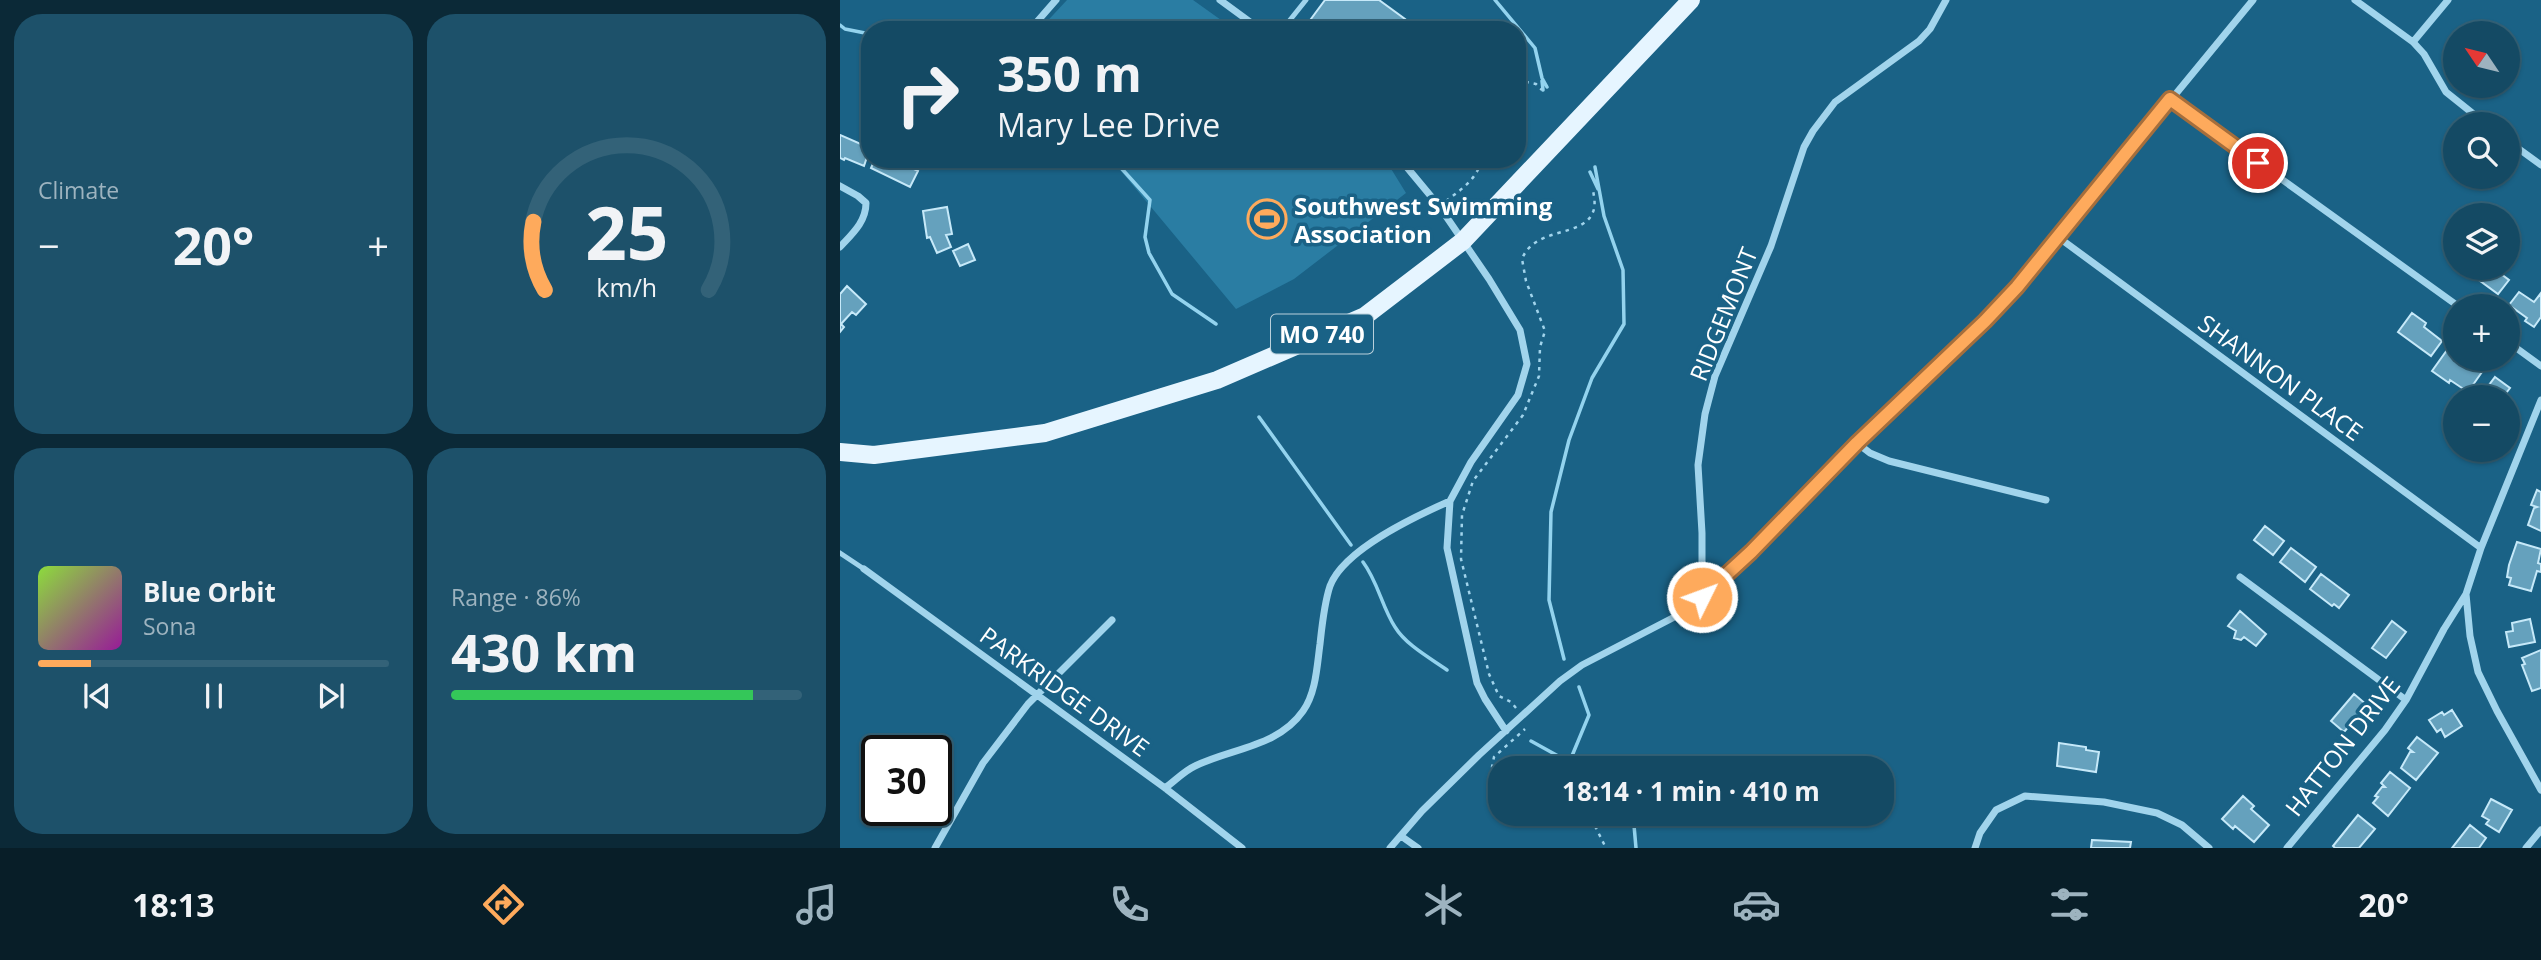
<!DOCTYPE html>
<html lang="en">
<head>
<meta charset="utf-8">
<style>
  body { margin:0; font-family:"Open Sans",sans-serif; background:#1d516a; color:#f1f3f6; height:100vh; display:flex; flex-direction:column; font-size:26px; white-space:nowrap }
  * { box-sizing:border-box; margin:0 }
  p { font-size:23px; color:#9db3bf }
  .icon { flex:none; width:38px; height:38px; fill:none; stroke:currentColor; stroke-width:2; stroke-linecap:round; stroke-linejoin:round }
  .map { position:relative; flex:1; overflow:hidden }
  .side { display:flex; flex-direction:column; gap:14px; padding:14px; background:#0b2937; width:840px }
  .side>* { flex:none }
  .top-card { position:absolute; left:21px; top:21px; width:665px; height:147px; border-radius:28px; box-shadow:0 2px 5px #0004,0 0 0 2px #336278; background:#144a64; color:#f1f3f6; overflow:hidden }
  .needle { width:46px; rotate:305deg }
  .tools { position:absolute; left:1603px; top:21px; display:grid; gap:14px }
  .tools a { display:grid; place-items:center; width:77px; height:77px; border-radius:50%; background:#144a64; box-shadow:0 2px 5px #0004,0 0 0 2px #336278; font-size:35px }
  .speed { position:absolute; left:21px; top:735px; display:flex; gap:14px; font-size:35px; font-weight:700; text-align:center }
  .speed>* { display:grid; place-content:center; width:91px; height:91px; border-radius:50%; background:#144a64; box-shadow:0 2px 5px #0004,0 0 0 2px #336278; line-height:1 }
  .speed .limit { border:4px solid #111; border-radius:10px; background:#fff; color:#111 }
  .pin { position:absolute; display:grid; place-items:center; width:60px; height:60px; color:#fff; margin:-30px; border:4px solid #fff; border-radius:50%; box-shadow:0 2px 7px #0007 }
  .me { position:absolute; width:77px; margin:-38px; rotate:48deg; stroke-linejoin:round; filter:drop-shadow(0 0 5px #0008) }
  .turn { display:flex; align-items:center; gap:24px; height:147px; padding:0 21px; font-size:32px }
  .turn .icon { width:91px; height:91px; stroke-width:2.5 }
  .turn b { display:block; font-size:49px; line-height:60px }
  .big { font-size:52px; font-weight:700; line-height:1.1 }
  .side .tile { flex:1; display:flex; flex-direction:column; justify-content:center; gap:10px; min-width:0; padding:0 24px; border-radius:28px; background:#1d516a }
  .side .dial { align-items:center; gap:0 }
  .dial svg { height:182px; overflow:visible; fill:none; stroke:#336278; stroke-width:7; stroke-linecap:round; text-anchor:middle }
  .dial text { fill:#f1f3f6; stroke:none }
  .song { display:flex; align-items:center; gap:21px }
  .cover { width:84px; height:84px; border-radius:10px; background:linear-gradient(135deg,hsl(90 70% 55%),hsl(300 70% 35%)) }
  .played { height:7px; border-radius:4px; background:linear-gradient(90deg,#feaa5c 15%,#336278 15%) }
  .keys { display:flex; justify-content:space-around; direction:ltr }
  .heat { display:flex; justify-content:space-between; align-items:center; font-size:38px; direction:ltr }
  .charge { height:10px; border-radius:5px; background:linear-gradient(90deg,#34c759 86%,#336278 0) }
  .side .tiles { flex:1; display:grid; gap:14px; grid-template-columns:repeat(2,1fr) }
  .trip { position:absolute; left:648px; top:756px; width:406px; height:70px; border-radius:28px; background:#144a64; box-shadow:0 2px 5px #0004,0 0 0 2px #336278; font-weight:700; line-height:70px; text-align:center }
  .dock { display:flex; height:112px; justify-content:space-around; align-items:center; background:#081e28; color:#9db3bf }
  .dock .icon { width:49px; height:49px }
  .dock .current { color:#feaa5c }
  .dock b { font-size:32px; color:#f1f3f6 }
  main { display:flex; flex:1; min-height:0 }
  .map>svg:first-child { display:block }
  .green { fill:#2a7da3 }
  .lines { fill:none; stroke-linecap:round; stroke-linejoin:round }
  .stream { stroke:#93d3ee; stroke-width:3.5 }
  .building { fill:#65a1bd; stroke:#c6e9f9; stroke-width:2 }
  .path { stroke:#a1d4ec; stroke-width:2.5; stroke-dasharray:3.5 5; stroke-linecap:butt }
  .service { stroke:#a1d4ec; stroke-width:5 }
  .minor { stroke:#a1d4ec; stroke-width:7 }
  .primary { stroke:#e6f5ff; stroke-width:18 }
  .route-casing { stroke:#a56e3c; stroke-width:18 }
  .route { stroke:#feaa5c; stroke-width:12 }
  .labels { text-anchor:middle; dominant-baseline:central; stroke-width:7; stroke-linejoin:round; paint-order:stroke }
  .shield { fill:#1a6286; stroke:#bad0db; stroke-width:2 }
  .shield-label { font-size:23px; font-weight:bold; fill:#fff }
  .poi-label { font-size:24px; font-weight:bold; fill:#fff; stroke:#1a6286; text-anchor:start }
  .street-label { font-size:24px; fill:#fff; stroke:#1a6286 }
</style>
</head>
<body>
<main>
<section class="side">
<div class="tiles">
<div class="tile"><p>Climate</p>
<div class="heat"><a>−</a><b class="big">20°</b><a>+</a></div>
</div>
<div class="tile dial"><svg viewBox="0 0 100 80">
<path d="M14 69A42 42 0 1 1 86 69"/>
<path d="M14 69A42 42 0 0 1 9 39" stroke="#feaa5c"/>
<text x="50" y="56" font-size="32" font-weight="700">25</text>
<text x="50" y="72" font-size="11">km/h</text>
</svg></div>
<div class="tile">
<div class="song"><i class="cover"></i><div><b>Blue Orbit</b><p>Sona</p></div></div>
<div class="played"></div>
<div class="keys"><svg class="icon" aria-label="previous" viewBox="0 0 24 24"><path d="M18 5L8 12l10 7zM5 5v14"/></svg><svg class="icon" aria-label="pause" viewBox="0 0 24 24"><path d="M8 5v14M16 5v14"/></svg><svg class="icon" aria-label="next" viewBox="0 0 24 24"><path d="M6 5l10 7-10 7zM19 5v14"/></svg></div>
</div>
<div class="tile"><p>Range · 86%</p><b class="big">430 km</b><div class="charge"></div></div>
</div>
</section>
<div class="map">
<svg width="1701" height="848" viewBox="0 0 1701 848">
  <rect width="100%" height="100%" fill="#1a6286"/>
  <path class="green" d="M227,0H353L395,30H199Z
    M271,159H545L566,193L454,279L396,309Z"/>
  <g class="lines">
    <path class="stream" d="M655,0L695,48L702,78L707,87
      M0,25L5,29L30,34
      M702,81L703,90
      M273,159L310,200L305,237L309,253L332,294L376,324
      M750,172L758,189
      M419,417L511,545
      M523,562C538,582 542,607 555,627C566,645 590,658 607,670
      M724,659L709,600L711,512L729,440L752,378L784,324L783,270L764,216L755,167
      M739,687L749,715L729,763L740,768
      M691,741L729,762
      M793,814L796,848"/>
  </g>
  <path class="building" d="M485,0H539L565,19L557,30H478L468,23Z
    M0,135L30,148L24,166L5,158L4,160L0,158Z
    M35,159H54L78,171L70,187L31,168Z
    M107,207L112,234L106,235L111,247L97,253L90,237L87,238L83,211Z
    M128,244L135,260L120,266L113,251Z
    M1637,268H1653L1669,280L1658,294L1632,275Z
    M7,286L26,304L16,315L12,312L1,324L4,327L0,332V294Z
    M1679,292L1694,302L1701,293V317L1694,327L1685,321L1687,318L1669,305Z
    M1572,313L1586,323L1584,327L1602,341L1591,356L1558,332Z
    M1607,350L1615,355V359H1631L1639,365L1637,368L1642,372L1628,392L1610,380L1609,383L1592,371Z
    M1655,377L1670,388L1663,397H1640Z
    M1697,490L1701,492V531L1688,525L1694,508L1697,507L1691,505Z
    M1425,526L1444,541L1433,555L1414,540Z
    M1677,542L1701,549L1698,563L1701,564V572L1697,571L1691,591L1669,585L1671,578L1667,577L1669,565Z
    M1451,548L1476,567L1465,582L1440,562Z
    M1481,574L1509,595L1499,608L1494,604L1492,606L1470,589Z
    M1400,611L1426,634L1416,646L1404,637L1401,640L1394,638L1396,631L1388,626Z
    M1690,619L1695,642L1669,647L1666,632L1673,631L1672,623Z
    M1552,621L1566,632L1546,658L1532,648Z
    M1701,650V688L1692,691L1682,665L1685,664L1682,658Z
    M1514,694L1527,705L1504,732L1491,721Z
    M1612,710L1622,726L1605,737L1601,729L1597,732L1589,720L1602,712L1604,715Z
    M1577,737L1598,753L1576,780L1561,768L1570,752H1573L1568,748Z
    M1219,743L1246,747V750L1259,752L1256,772L1217,766Z
    M1550,772L1570,788L1548,816L1533,803L1538,797L1535,796L1542,787H1545L1541,783Z
    M1403,796L1414,806L1411,809L1429,825L1414,842L1395,826L1393,829L1382,819Z
    M1651,799L1672,810L1659,832L1646,824L1649,820L1642,816Z
    M1518,815L1535,829L1519,848H1495L1493,846Z
    M1630,825L1646,838L1639,848H1612Z
    M1252,840L1291,842L1290,848H1251Z"/>
  <g class="lines">
    <path class="path" d="M677,80L696,84L702,90
      M606,201C622,189 637,179 642,159
      M676,708L671,702L659,696L649,674L621,559L622,515L633,481L683,415L699,376L700,347L705,331L686,281L682,259C695,226 743,238 753,212C756,205 754,197 753,190
      M660,772L652,767L654,757L685,729
      M743,814L756,828L766,848"/>
    <path class="service" d="M442,30L466,0
      M0,553L24,569"/>
    <path class="minor" d="M380,0L421,30
      M1515,0L1573,42L1584,54L1606,92L1646,124
      M195,24L216,0
      M1573,42L1608,0
      M1330,99L1618,306
      M1668,141L1701,165
      M560,159L599,206L649,279L680,330L687,364L678,395L631,462L610,501L607,548L637,683L645,699L666,731
      M0,186L18,196L26,203C26,222 12,234 0,247
      M1218,237L1641,548
      M1668,342L1701,366
      M1701,400L1641,548L1626,594L1630,636L1638,672L1657,711L1701,790
      M1017,443L1030,453L1049,461L1206,500
      M24,569L325,788L402,848
      M1400,577L1566,700
      M862,597V533L858,465L865,414L875,376L931,246L964,147L973,131L995,102L1079,41L1090,29L1106,0
      M325,788C335,781 344,771 355,766C392,748 438,747 463,711C476,693 477,666 480,644C482,626 484,604 490,586C504,549 576,516 610,501
      M561,836L578,848
      M95,848L143,763L188,704L272,620
      M550,848L582,811L639,755L720,681L742,665L846,611L862,597L911,552L1017,443L1145,321L1177,287L1413,0
      M1135,848L1140,833L1156,810L1185,796L1264,802L1317,813L1342,825L1369,848
      M1447,848L1545,730L1566,700L1604,629L1626,594
      M1686,848L1701,830"/>
    <path class="primary" d="M0,452L34,455L205,433L377,380L525,316L623,241L851,0"/>
  </g>
  <g class="lines">
    <g class="route-casing">
      <path id="route" d="M862,597L911,552L1017,443L1145,321L1177,287L1330,99L1418,163"/>
    </g>
    <use href="#route" class="route"/>
  </g>
  <defs>
    <g id="stadium-ring" transform="scale(2.0125)"><circle r="9.5" fill="#1a6286" stroke="#feaa5c" stroke-width="1.5"/><path d="M0-5a6.5 5 0 1 0 0 10a6.5 5 0 1 0 0-10ZM-3.5-1.8h7v3.6h-7Z" fill="#feaa5c"/></g>
  </defs>
  <g fill-rule="evenodd">
    <use href="#stadium-ring" x="427" y="219"/>
  </g>
  <g class="labels">
    <rect class="shield" x="431" y="314.5" width="102" height="39" rx="5"/>
    <g class="shield-label">
      <text x="482" y="334">MO 740</text>
    </g>
    <g class="poi-label">
      <text x="454" y="205">Southwest Swimming<tspan x="454" dy="28">Association</tspan></text>
    </g>
    <g class="street-label">
      <text transform="translate(883 314) rotate(-68)">RIDGEMONT</text>
      <text transform="translate(1441 377) rotate(36)">SHANNON PLACE</text>
      <text transform="translate(225 691) rotate(36)">PARKRIDGE DRIVE</text>
      <text transform="translate(1502 746) rotate(-52)">HATTON DRIVE</text>
    </g>
  </g>
</svg>
<div class="tools">
<a><svg class="needle" viewBox="-14 -14 28 28"><path d="M0-13l5 13h-10z" fill="#e53935"/><path d="M0 13l5-13h-10z" fill="#9db3bf"/></svg></a>
<a><svg class="icon" aria-label="search" viewBox="0 0 24 24"><circle cx="10" cy="10" r="6"/><path d="M15 15l6 6"/></svg></a>
<a><svg class="icon" aria-label="layers" viewBox="0 0 24 24"><path d="M12 4l9 5-9 5-9-5zM3 14l9 5 9-5"/></svg></a>
<a>+</a>
<a>−</a>
</div>
<div class="speed"><div class="limit">30</div></div>
<div class="pin" style="left:1418px;top:163px;background:#d93025"><svg class="icon" aria-label="arrive" viewBox="0 0 24 24"><path d="M6 21V4h12l-3 4 3 4H6"/></svg></div>
<svg class="me" style="left:862px;top:597px" viewBox="-20 -20 40 40"><circle r="17" fill="#feaa5c" stroke="#fff" stroke-width="3"/><path d="M0-11L8 9 0 5-8 9z" fill="#fff"/></svg>
<div class="trip">18:14 · 1 min · 410 m</div>
<div class="top-card">
<div class="turn"><svg class="icon" aria-label="right" viewBox="0 0 24 24"><path d="M7 20v-9h11M14 6l5 5-5 5"/></svg><div><b>350 m</b>Mary Lee Drive</div></div>
</div>
</div>
</main>
<nav class="dock">
<b>18:13</b>
<svg class="icon current" aria-label="directions" viewBox="0 0 24 24"><path d="M12 3l9 9-9 9-9-9zM9 14v-3h6M13 9l2 2-2 2"/></svg>
<svg class="icon" aria-label="music" viewBox="0 0 24 24"><path d="M9 18V5l10-2v13"/><circle cx="6" cy="18" r="3"/><circle cx="16" cy="16" r="3"/></svg>
<svg class="icon" aria-label="phone" viewBox="0 0 24 24"><path d="M5 4h4l2 5-3 2q2 4 5 5l2-3 5 2v4C11 20 4 13 5 4z"/></svg>
<svg class="icon" aria-label="climate" viewBox="0 0 24 24"><path d="M12 3v18M4 7l16 10M4 17L20 7"/></svg>
<svg class="icon" aria-label="car" viewBox="0 0 24 24"><path d="M5 17H2v-5l4-1 3-4h7l3 4 3 1v5h-3M9 17h6M6 11h13"/><circle cx="7" cy="17" r="2"/><circle cx="17" cy="17" r="2"/></svg>
<svg class="icon" aria-label="filters" viewBox="0 0 24 24"><path d="M4 7h16M4 17h16"/><circle cx="9" cy="7" r="2"/><circle cx="15" cy="17" r="2"/></svg>
<b>20°</b>
</nav>
</body>
</html>
